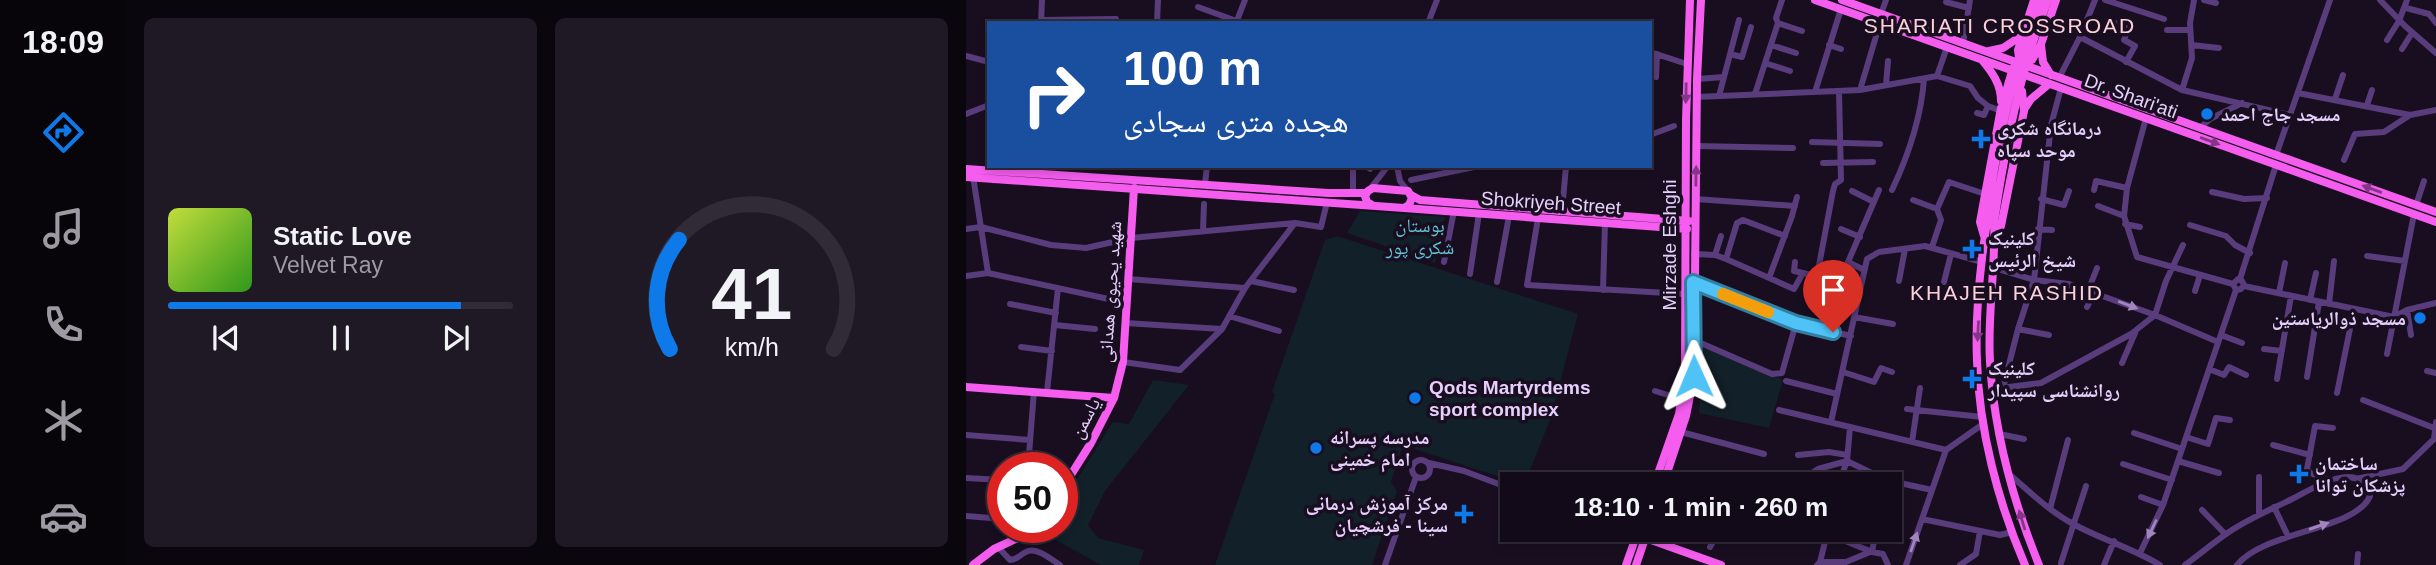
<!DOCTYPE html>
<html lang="en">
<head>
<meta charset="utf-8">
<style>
  body { margin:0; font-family:Helvetica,"Noto Naskh Arabic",sans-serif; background:#1f1825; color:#f1f3f6; height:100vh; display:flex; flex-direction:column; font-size:26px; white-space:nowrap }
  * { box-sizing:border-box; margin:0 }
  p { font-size:23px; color:#9c9aa2 }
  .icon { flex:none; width:38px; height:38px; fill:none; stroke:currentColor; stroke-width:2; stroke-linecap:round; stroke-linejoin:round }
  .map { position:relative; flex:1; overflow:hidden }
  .details { display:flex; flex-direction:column; gap:18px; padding:18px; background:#0a060d; width:840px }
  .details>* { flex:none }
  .banner { position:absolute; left:21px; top:21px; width:665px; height:147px; border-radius:0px; box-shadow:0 4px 10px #0003,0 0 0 2px #312b37; background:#1a4fa0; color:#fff; overflow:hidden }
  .speed { position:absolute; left:21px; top:452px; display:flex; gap:14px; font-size:35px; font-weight:700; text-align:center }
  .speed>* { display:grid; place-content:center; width:91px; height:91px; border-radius:50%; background:#120a18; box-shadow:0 4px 10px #0003,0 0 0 2px #312b37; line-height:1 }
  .speed .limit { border:10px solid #d22; background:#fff; color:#111 }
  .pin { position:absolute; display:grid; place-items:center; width:60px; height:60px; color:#fff; margin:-72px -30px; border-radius:50% 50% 50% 0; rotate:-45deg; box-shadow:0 0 7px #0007 }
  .pin .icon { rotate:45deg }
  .me { position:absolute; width:77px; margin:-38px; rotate:359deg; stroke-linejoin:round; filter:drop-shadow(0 0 5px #0008) }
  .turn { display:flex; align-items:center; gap:24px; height:147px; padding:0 21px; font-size:32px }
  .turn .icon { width:91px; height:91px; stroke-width:2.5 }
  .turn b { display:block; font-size:49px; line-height:60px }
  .details .tile { flex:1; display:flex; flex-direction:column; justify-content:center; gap:10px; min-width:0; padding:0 24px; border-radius:10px; background:#1f1825 }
  .details .dial { align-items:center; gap:0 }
  .dial svg { height:182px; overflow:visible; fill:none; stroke:#312b37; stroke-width:7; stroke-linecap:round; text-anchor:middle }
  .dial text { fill:#f1f3f6; stroke:none }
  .song { display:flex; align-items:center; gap:21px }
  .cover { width:84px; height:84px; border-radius:10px; background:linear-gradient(135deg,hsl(70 70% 55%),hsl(110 70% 35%)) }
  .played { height:7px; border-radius:4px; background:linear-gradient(90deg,#0e79e9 85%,#312b37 85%) }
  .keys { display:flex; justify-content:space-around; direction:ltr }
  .details .tiles { flex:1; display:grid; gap:18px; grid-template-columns:repeat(2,1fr) }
  .trip { position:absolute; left:534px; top:472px; width:402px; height:70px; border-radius:0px; background:#120a18; box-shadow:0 4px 10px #0003,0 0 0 2px #312b37; font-weight:700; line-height:70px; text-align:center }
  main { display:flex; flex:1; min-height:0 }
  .menu { display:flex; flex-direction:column; width:126px; justify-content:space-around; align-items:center; background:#07040a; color:#9c9aa2 }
  .menu .icon { width:49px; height:49px }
  .menu .current { color:#0e79e9 }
  .menu b { font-size:32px; color:#f1f3f6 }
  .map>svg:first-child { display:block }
  .green { fill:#122029 }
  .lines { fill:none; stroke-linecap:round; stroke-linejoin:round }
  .minor { stroke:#593c7c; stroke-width:6 }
  .major { stroke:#f55def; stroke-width:8 }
  .major-bridge { stroke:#f55def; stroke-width:8 }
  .oneway { fill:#863688 }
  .oneway2 { fill:#a086bc }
  .route-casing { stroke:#337fa1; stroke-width:18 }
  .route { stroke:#4fc3f7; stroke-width:12 }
  .slow { stroke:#f59e0b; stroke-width:12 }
  .poi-dot { fill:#0e79e9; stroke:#180e20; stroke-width:2.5 }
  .labels { text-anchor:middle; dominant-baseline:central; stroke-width:7; stroke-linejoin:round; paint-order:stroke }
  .street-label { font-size:19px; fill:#e7cffc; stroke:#180e20 }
  .poi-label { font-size:19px; font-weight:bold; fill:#e7cffc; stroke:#180e20; text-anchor:start }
  .park-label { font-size:19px; fill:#61c4d7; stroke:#180e20 }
  .neighbourhood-label { font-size:21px; letter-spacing:2px; fill:#fcd1db; stroke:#180e20 }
</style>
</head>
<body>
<main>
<nav class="menu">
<b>18:09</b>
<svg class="icon current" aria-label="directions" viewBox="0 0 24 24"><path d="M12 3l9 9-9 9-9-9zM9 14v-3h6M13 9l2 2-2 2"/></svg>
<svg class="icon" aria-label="music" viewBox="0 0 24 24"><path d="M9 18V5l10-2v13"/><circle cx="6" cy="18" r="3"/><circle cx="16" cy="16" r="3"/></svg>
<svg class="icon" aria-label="phone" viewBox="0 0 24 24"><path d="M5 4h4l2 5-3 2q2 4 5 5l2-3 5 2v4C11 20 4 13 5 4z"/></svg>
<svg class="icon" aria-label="climate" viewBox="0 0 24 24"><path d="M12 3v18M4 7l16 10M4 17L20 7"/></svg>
<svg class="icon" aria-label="car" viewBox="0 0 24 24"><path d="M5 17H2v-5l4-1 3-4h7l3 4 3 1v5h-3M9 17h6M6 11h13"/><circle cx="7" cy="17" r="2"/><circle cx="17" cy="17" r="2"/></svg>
</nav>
<section class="details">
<div class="tiles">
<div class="tile">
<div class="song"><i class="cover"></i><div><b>Static Love</b><p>Velvet Ray</p></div></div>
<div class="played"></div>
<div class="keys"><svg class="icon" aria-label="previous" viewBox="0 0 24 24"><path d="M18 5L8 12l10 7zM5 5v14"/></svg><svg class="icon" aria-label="pause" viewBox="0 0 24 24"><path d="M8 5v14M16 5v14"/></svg><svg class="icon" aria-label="next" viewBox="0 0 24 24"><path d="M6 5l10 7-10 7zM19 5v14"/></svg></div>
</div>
<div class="tile dial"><svg viewBox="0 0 100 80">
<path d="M14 69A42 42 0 1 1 86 69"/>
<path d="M14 69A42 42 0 0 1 18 21" stroke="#0e79e9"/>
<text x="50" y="56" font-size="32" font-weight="700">41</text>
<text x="50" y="72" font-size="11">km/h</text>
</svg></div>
</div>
</section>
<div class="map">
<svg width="1470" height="565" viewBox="0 0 1470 565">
  <rect width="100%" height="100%" fill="#180e20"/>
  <path class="green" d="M394,211L479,217L469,263L381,233Z
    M371,236L612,314L584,420L558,485L446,448L449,438L440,436L425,482L431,491L406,565H249L309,394L306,392L359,240Z
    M737,344L817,380L803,428L733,413Z
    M187,380L223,385L139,491L122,525L132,538L178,550L173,565H135L77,533L81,527H96V503L147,422L163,424Z"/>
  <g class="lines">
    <path class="minor" d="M1139,0L1198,19
      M1238,0L1250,3
      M1414,0L1439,26L1470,53
      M980,2L1003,8
      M232,7L276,23
      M1440,8L1463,14L1470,23
      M915,14L920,0
      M75,20L150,19
      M1142,20L1162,29L1158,40L1169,46L1160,62
      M75,23L76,0
      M191,23L192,0
      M270,23L279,0
      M462,23L471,0
      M474,23H501
      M812,23L836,31
      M1201,30H1224
      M1114,37L1216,90L1324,115
      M1421,40L1433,21L1441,0
      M997,43L1004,0
      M805,45L830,53
      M863,45L875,49
      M1226,45L1253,48
      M1436,49L1446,33
      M684,52L721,64
      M764,54L776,57L785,27
      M0,56L23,62
      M799,63L824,71
      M971,76L981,47
      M690,77L691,54
      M1093,78L1114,37L1129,0
      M731,79L758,77
      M920,85L922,61
      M894,90L914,23
      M1216,90L1226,58L1224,23L1228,0
      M849,92L875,9
      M1332,93L1444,115L1470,110
      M789,94L812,23L810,18L816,0
      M753,96L773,20
      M730,97L894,90L971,76L1004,86L1012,98L1022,106L1035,111
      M1369,99L1377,75
      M1401,105L1406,90
      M1011,113L1018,115L1022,106
      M0,114L23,105
      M1180,118L1161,188L1158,216L1171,257L1267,284L1270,290L1275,289L1278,285L1276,281L1272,279L1267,284
      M1234,128L1244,119L1276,103
      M684,135L708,126
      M846,142L914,144
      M730,146L827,148
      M1310,155L1364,0
      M1378,160L1389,134L1418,132L1444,115
      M857,163L907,162
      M431,166L434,181L442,191
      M404,169L405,166
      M7,176L22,273
      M445,180L513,166
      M239,184L241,166
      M404,189L422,166
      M926,190C943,154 955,119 958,79
      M1128,190L1130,181L1161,188
      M886,191L908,202
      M1246,192L1278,199L1301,198
      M387,194V166
      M729,199L829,206
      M1075,199L1098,205L1103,191
      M947,200L971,209
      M1450,205L1458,181
      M1132,206L1158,216
      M596,211L600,166
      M572,218L561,285L719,294
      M1159,224L1174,227
      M1224,225L1260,236L1269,245L1284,253
      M0,229L15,227L85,245L120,248L165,238L329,223L355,227L361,202
      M875,229L894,237
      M1072,229L1086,230
      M237,231L238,204
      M966,247L975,220L971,209L983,182L1019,194
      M728,254L749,255L760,259L828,289L837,273L894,287
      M749,255L755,236
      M1401,256L1439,261
      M760,259L771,223L777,220L819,236
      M478,262L488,211
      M829,262L828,271L837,273
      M1025,267L1068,280L1103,284L1189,315L1252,342
      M898,270L882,262L913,190
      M504,274L513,213
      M0,276L22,273L161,303
      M851,276L867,191L869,184L875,180L873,91
      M803,278L826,216L831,197
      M162,279L279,288
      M1274,279L1310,165
      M285,281L328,290
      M933,281L939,249
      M531,282L543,216
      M727,282L830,323L885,336
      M978,282L985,254
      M1278,286L1428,317L1441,310L1470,303
      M637,290L639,223
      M1122,291L1131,268
      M1229,291L1234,275
      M1313,293L1319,263
      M1097,297L1103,284
      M1344,300L1350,273
      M44,304L90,313
      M1363,304L1368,261
      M1121,307L1128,293
      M1441,310L1445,335
      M263,316L313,331
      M888,317L927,324
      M159,323L256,329
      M89,325L129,329
      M1052,329L1083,335
      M1255,335L1276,343
      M737,344L806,374L816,373L830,323
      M55,347L86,351
      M1298,349L1316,351
      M1421,354L1448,214
      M157,362L214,370L256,329L279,288L329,223
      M1156,363L1169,333
      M1243,369L1258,375L1263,367L1280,375
      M1461,371L1470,373
      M877,372L908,382L915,368L926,372
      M1341,377L1353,302
      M1311,379L1325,296
      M820,381L871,394
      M1035,388L1075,383L1165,334L1189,315L1200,281L1217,245
      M1037,388L1052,329L1068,280L1085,125L1095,88
      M689,391L715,399
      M81,392L92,288
      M1371,393L1388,309
      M1397,400L1468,428
      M941,409L1016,417
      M813,410L980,450
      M865,422L901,259L913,252L959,246L1016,262
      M715,432L798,454
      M1168,433L1216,449
      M1033,434L1058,439
      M0,435L64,440
      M1220,437L1242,444L1250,418L1264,420
      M946,442L954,388
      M1307,445L1344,455
      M832,455L863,452L881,455
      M446 469a9 9 0 1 1 18 0a9 9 0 1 1-18 0Z
      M881,461L920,480L966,490
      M1212,461L1253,473
      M463,463L498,471L546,489
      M1157,464L1206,480
      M62,467L68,391
      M1043,474C1064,492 1084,512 1109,525C1137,540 1166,548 1194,565
      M1293,477V514
      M0,478L37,480
      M1390,479L1437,469L1468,439L1470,422
      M699,480L715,485
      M1365,481L1344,473L1341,469L1349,426L1367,428
      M828,485L852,469L881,461
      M872,485L881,461L884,427
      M1175,497L1197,505
      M1308,507L1322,536
      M1084,509L1102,440
      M1236,510L1259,534
      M0,516L37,519
      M956,519L1034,535L1046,532
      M656,530L671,535
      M853,530L906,552L917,554L922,565
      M32,547L44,560C53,559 53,555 60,552C70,546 86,560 94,565
      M744,547L749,538L762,530
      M906,552L910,530
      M1174,553L1197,505L1270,290
      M854,562L861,534
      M1095,563L1120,486
      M419,565L450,477
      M851,565L854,562H880L904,552
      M940,565L980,450L1017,424
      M994,565L1010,554L1014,531
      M1138,565L1148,541
      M1219,565C1234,554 1248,542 1263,532C1282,519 1304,510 1326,499C1346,489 1394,457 1404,496C1390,530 1298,531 1271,565
      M1391,565L1392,554"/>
    <path class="major" d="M849,0L1470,222
      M876,0L1470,212
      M1068,0L1052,50L1053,58L1059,62L1066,60L1074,46
      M1075,45L1077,62L1085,75
      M1073,50L1090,0
      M1023,51L1037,48L1055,36
      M1016,60C1026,72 1035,84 1035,101
      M1039,95L1047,68
      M1059,108L1065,99L1083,84
      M0,169L362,193H400
      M0,177L438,208L443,205L446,198L442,191L407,188L402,191L399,196L401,202L406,205
      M445,195L454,200L723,221
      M438,208L721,229
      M1021,222C1014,267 1009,316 1011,361C1013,430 1032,502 1059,565
      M1028,222C1030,268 1021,315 1024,362C1028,431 1047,501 1073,565
      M1018,236L1014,222L1035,108
      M1030,236L1035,226L1058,111L1056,91L1050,87L1041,95L1035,111
      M0,387L148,398
      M688,485L713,414L719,375L720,120L724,0
      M697,485L720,416L728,376L731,79L735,0
      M96,489L125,443L148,398L157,362L168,188
      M671,535L755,565
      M7,565L28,549L65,532L69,527
      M660,565L672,531
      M670,565L682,530"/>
    <path class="major-bridge" d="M1021,222C1028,152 1048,65 1074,0
      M1028,222C1039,148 1054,70 1082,0"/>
  </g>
  <defs><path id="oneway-solid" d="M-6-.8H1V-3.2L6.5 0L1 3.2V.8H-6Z" transform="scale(1.75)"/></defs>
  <g class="oneway">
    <use href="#oneway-solid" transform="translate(720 93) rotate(91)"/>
    <use href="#oneway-solid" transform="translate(1244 141) rotate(20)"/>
    <use href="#oneway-solid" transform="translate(730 176) rotate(-89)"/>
    <use href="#oneway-solid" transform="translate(1406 189) rotate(-160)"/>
    <use href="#oneway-solid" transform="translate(1012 331) rotate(93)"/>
    <use href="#oneway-solid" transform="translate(1056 520) rotate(-107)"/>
  </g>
  <g class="oneway2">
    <use href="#oneway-solid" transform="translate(1162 305) rotate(21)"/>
    <use href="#oneway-solid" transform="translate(1353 526) rotate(-19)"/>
    <use href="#oneway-solid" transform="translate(1186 529) rotate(115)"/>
    <use href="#oneway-solid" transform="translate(948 542) rotate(-71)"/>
  </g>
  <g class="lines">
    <g class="route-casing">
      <path id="route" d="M728,376L727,282L830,323L867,332"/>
    </g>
    <use href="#route" class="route"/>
    <path class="slow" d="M757,294L802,312"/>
  </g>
  <g class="poi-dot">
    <circle cx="1241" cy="114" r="7"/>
    <path d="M1011.5 128.5h7v7h7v7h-7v7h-7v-7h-7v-7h7z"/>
    <path d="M1002.5 238.5h7v7h7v7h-7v7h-7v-7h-7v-7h7z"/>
    <circle cx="1454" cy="318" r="7"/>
    <path d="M1002.5 368.5h7v7h7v7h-7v7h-7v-7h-7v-7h7z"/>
    <circle cx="449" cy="398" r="7"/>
    <circle cx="350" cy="448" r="7"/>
    <path d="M1329.5 463.5h7v7h7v7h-7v7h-7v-7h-7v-7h7z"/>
    <path d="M494.5 503.5h7v7h7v7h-7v7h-7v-7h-7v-7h7z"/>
  </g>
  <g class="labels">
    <g class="street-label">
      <text transform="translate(1165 96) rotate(20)">Dr. Shari'ati</text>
      <text transform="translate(585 203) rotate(4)">Shokriyeh Street</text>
      <text transform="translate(703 245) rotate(-90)">Mirzade Eshghi</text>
      <text transform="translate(144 292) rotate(-86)">شهید یحیوی همدانی</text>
      <text transform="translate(119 418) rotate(-62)">یاسمن</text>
    </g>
    <g class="poi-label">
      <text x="1255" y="114">مسجد جاج احمد</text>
      <text x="1031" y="128">درمانگاه شکری<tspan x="1031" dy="22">موحد سپاه</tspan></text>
      <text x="1022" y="238">کلینیک<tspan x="1022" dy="22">شیخ الرئیس</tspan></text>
      <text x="1440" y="318" text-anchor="end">مسجد ذوالریاستین</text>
      <text x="1022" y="368">کلینیک<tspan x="1022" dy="22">روانشناسی سپیدار</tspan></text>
      <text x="463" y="387">Qods Martyrdems<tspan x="463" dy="22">sport complex</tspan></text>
      <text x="364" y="437">مدرسه پسرانه<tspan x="364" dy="22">امام خمینی</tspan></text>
      <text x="1349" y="463">ساختمان<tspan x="1349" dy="22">پزشکان توانا</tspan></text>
      <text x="482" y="503" text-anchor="end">مرکز آموزش درمانی<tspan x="482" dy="22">سینا - فرشچیان</tspan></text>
    </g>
    <g class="park-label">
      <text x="454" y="225">بوستان<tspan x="454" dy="22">شکری پور</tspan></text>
    </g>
    <g class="neighbourhood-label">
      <text x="1034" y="25">SHARIATI CROSSROAD</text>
      <text x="1041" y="292">KHAJEH RASHID</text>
    </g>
  </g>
</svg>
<div class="speed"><div class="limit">50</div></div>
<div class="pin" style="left:867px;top:332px;background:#d93025"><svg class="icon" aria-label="arrive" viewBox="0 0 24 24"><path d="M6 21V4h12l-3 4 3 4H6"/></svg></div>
<svg class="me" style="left:728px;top:376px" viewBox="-20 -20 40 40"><path d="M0-17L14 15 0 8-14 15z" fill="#4fc3f7" stroke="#fff" stroke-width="4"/></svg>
<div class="trip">18:10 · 1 min · 260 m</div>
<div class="banner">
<div class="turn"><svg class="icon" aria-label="right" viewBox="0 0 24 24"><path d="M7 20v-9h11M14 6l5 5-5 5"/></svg><div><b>100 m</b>هجده متری سجادی</div></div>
</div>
</div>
</main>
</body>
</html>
